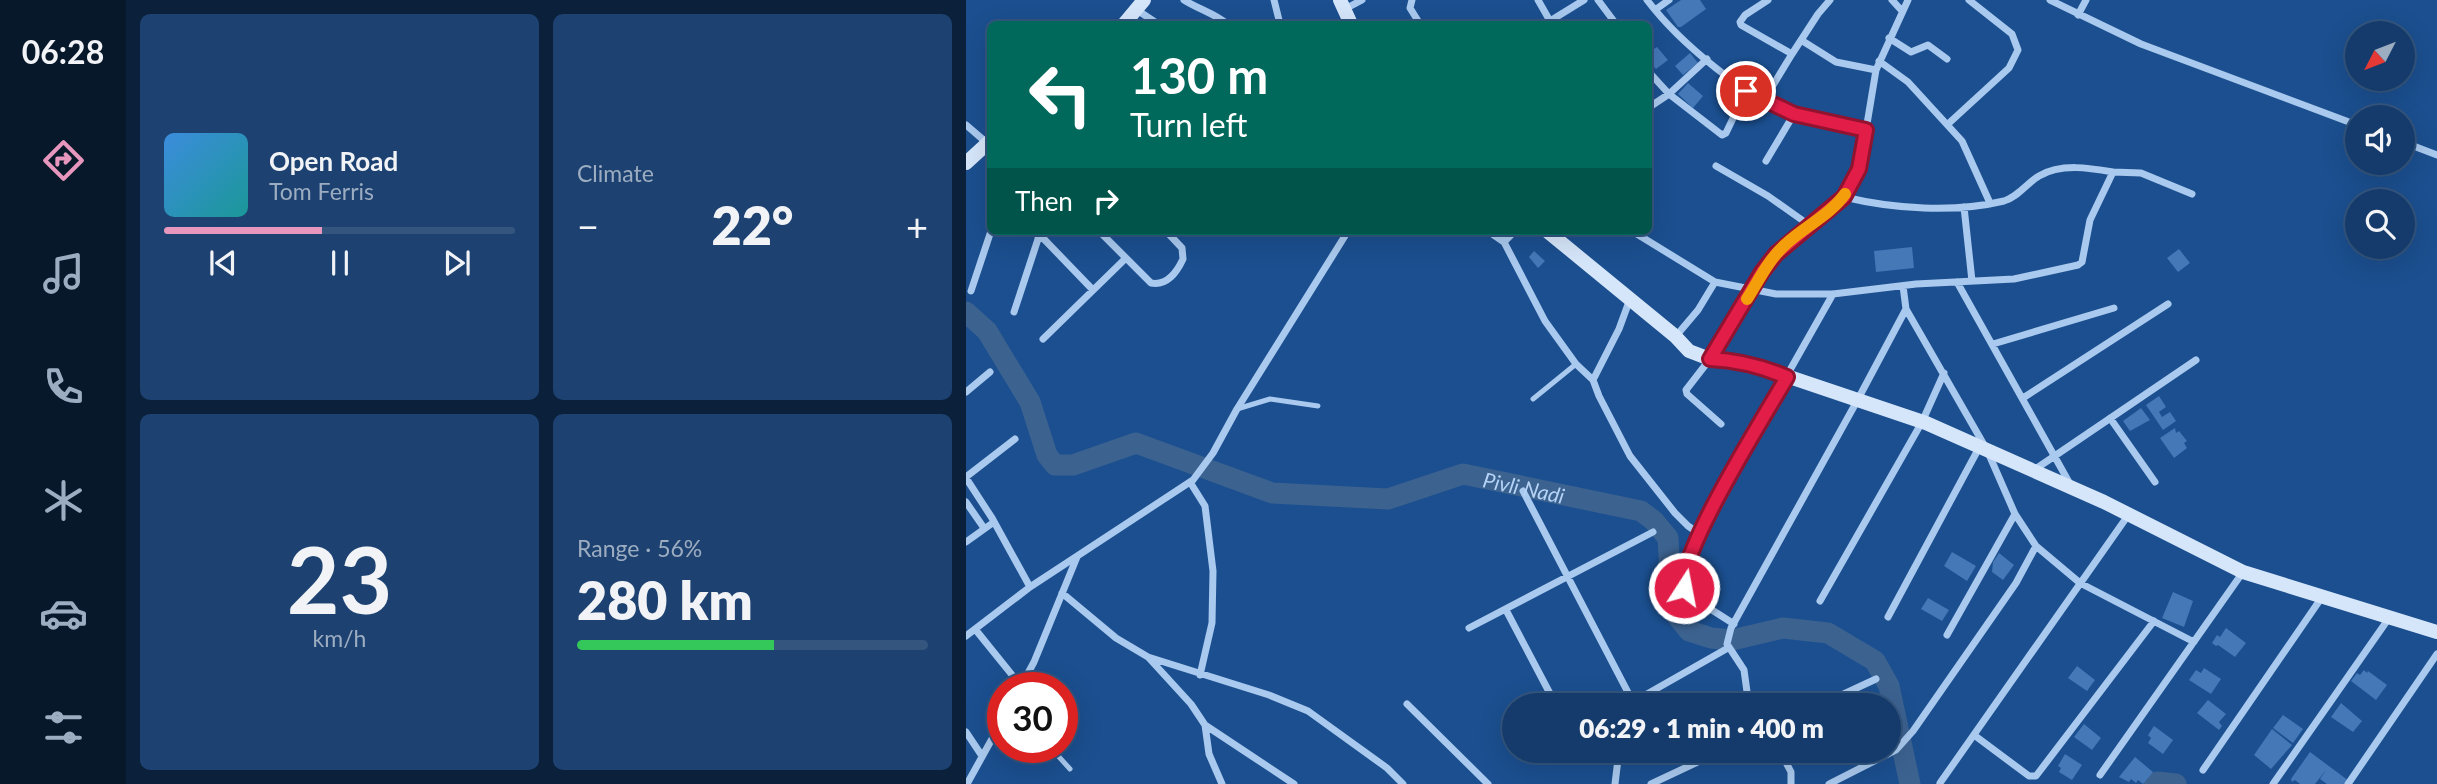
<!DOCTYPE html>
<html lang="en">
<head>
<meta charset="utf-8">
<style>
  body { margin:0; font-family:Lato,sans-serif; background:#1d4271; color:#f1f3f6; height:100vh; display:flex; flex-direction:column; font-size:26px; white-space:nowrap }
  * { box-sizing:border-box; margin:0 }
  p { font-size:23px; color:#9dadc1 }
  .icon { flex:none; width:38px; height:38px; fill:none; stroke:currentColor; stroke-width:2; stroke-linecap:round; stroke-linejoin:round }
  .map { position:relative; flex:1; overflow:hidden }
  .side { display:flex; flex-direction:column; gap:14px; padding:14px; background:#0b203b; width:840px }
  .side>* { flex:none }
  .banner { position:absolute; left:21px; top:21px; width:665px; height:214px; border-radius:10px; box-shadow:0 7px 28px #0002,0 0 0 2px #33557e; background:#00695c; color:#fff; overflow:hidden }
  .needle { width:46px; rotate:228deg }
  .fabs { position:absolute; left:1379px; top:21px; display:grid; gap:14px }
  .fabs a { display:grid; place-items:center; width:70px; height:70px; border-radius:50%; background:#143b6b; box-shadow:0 7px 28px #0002,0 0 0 2px #33557e; font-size:35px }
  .speed { position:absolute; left:21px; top:672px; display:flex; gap:14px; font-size:35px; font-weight:700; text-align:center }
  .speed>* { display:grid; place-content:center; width:91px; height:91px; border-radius:50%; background:#143b6b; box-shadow:0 7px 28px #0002,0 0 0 2px #33557e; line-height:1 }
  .speed .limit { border:10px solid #d22; background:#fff; color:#111 }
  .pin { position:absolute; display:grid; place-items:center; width:60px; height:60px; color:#fff; margin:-30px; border:4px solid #fff; border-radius:50%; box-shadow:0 2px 7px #0007 }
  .me { position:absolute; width:77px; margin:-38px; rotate:11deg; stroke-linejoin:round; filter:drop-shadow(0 0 5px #0008) }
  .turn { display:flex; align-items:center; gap:24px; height:147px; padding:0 28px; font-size:32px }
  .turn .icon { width:91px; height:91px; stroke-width:2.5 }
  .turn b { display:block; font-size:49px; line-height:60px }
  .then { display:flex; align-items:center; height:66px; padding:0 28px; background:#0003; gap:14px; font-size:26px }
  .big { font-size:52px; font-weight:800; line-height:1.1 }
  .side .widget { flex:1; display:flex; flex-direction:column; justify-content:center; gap:10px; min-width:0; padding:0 24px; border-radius:10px; background:#1d4271 }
  .side .dial { align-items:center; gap:0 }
  .dial b { font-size:91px; line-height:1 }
  .song { display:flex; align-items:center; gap:21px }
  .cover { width:84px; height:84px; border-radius:10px; background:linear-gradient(135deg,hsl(210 70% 55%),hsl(180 70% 35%)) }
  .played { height:7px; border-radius:4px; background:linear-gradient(90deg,#e797bd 45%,#33557e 45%) }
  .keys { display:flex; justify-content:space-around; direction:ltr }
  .heat { display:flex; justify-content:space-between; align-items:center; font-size:38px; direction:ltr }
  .charge { height:10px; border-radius:5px; background:linear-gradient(90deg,#34c759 56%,#33557e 0) }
  .side .tiles { flex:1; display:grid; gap:14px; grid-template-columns:repeat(2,1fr) }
  .trip { position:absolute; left:536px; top:693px; width:399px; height:70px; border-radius:35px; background:#143b6b; box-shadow:0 7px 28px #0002,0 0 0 2px #33557e; font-weight:800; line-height:70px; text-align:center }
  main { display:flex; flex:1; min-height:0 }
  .dock { display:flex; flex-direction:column; width:126px; justify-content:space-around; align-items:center; background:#08182b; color:#9dadc1 }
  .dock .icon { width:49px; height:49px }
  .dock .selected { color:#e797bd }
  .dock b { font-size:32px; color:#f1f3f6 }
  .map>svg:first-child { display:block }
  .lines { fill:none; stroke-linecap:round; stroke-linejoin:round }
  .river { stroke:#3c6290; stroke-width:21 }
  .building { fill:#4478b7 }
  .lane { stroke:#a9c9ee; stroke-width:5 }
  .street { stroke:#a9c9ee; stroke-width:7 }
  .secondary { stroke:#d6e6fa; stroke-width:14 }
  .route-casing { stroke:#92132f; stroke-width:18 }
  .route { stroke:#e11d48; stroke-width:12 }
  .slow { stroke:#f59e0b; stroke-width:12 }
  .labels { text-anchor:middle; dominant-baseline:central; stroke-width:7; stroke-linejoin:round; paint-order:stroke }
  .water-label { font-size:21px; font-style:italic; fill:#b5d3f5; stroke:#1b4f8f }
</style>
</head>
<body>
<main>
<nav class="dock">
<b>06:28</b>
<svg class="icon selected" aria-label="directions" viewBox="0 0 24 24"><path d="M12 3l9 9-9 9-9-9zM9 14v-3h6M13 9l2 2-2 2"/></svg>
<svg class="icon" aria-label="music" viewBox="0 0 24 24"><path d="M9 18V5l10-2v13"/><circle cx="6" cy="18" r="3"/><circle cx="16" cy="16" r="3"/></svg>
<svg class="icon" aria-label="phone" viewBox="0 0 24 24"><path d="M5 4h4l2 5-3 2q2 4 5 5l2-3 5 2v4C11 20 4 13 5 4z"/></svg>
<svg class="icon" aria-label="climate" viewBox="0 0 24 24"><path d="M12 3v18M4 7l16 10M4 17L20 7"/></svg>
<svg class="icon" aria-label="car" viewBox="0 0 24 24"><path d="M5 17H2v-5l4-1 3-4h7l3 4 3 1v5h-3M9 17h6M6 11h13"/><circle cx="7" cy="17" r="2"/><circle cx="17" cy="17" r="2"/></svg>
<svg class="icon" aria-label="filters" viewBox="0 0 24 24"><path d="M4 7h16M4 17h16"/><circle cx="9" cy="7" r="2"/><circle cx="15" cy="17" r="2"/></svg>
</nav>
<section class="side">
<div class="tiles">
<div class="widget">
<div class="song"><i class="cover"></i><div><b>Open Road</b><p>Tom Ferris</p></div></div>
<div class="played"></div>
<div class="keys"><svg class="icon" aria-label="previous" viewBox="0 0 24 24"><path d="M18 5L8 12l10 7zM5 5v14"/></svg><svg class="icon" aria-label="pause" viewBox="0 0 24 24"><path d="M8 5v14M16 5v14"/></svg><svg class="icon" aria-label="next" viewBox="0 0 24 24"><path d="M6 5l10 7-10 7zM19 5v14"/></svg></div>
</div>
<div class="widget"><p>Climate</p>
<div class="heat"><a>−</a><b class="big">22°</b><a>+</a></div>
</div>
<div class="widget dial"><b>23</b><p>km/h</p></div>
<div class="widget"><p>Range · 56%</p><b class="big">280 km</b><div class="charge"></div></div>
</div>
</section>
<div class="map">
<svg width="1471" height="784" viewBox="0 0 1471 784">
  <rect width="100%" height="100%" fill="#1b4f8f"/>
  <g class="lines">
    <g class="river">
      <path id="s1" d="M0,312L21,331L64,402L81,455L89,465H107L170,443L306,493L422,499L497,474L675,511L688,521L702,538L706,610L723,631L745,638L766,640L817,628L862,633L909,661L923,686L944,784"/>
      <path d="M1188,784L1191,782L1210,784"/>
    </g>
  </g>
  <path class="building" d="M715,0H734L740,9L715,27H712L700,10Z
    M691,47L702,60L690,69L682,60V53Z
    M724,53L732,63L717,75L709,66Z
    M722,83L737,96L727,108L712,94Z
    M946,247L948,268L910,272L908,251Z
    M1213,249L1224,263L1212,272L1201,258Z
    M568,251L579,261L572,268L563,257Z
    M1193,396L1200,407L1193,412L1196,417L1204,412L1210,421L1197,430L1180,405Z
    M1175,408L1184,420L1164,431L1157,421Z
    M1209,428L1210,433L1213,431L1221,441L1218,443L1221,448L1208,458L1194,438Z
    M986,552L1010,566L1001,581L978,566Z
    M1033,553L1048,565L1037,580L1026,572L1027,562Z
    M1207,592L1227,601L1218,627L1196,618Z
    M962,598L983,610L976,621L955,609Z
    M1260,628L1280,643L1269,657L1252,645L1250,646L1246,643L1251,635L1254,637Z
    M1111,666L1129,680L1121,691L1102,678Z
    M1238,668L1255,679L1245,694L1223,680L1230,670L1235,673Z
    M1398,670L1401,673L1402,671L1421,685L1410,700L1385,681L1391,673L1394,675Z
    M1242,700L1260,714L1253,722L1256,726L1253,730L1231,713Z
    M1375,703L1396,721L1387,732L1365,717Z
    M1317,715L1337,729L1327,743L1307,728Z
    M1118,724L1135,738L1126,750L1108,737Z
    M1188,726L1207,740L1197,754L1182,743L1185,738L1182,735Z
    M1306,729L1326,745L1305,769L1288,755Z
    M1344,752L1383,781L1380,784H1361L1354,779L1360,770L1349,784H1334L1329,780L1326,782L1325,779Z
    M1099,754L1116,765L1106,780L1093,772L1095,768L1092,766Z
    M1169,757L1187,772L1177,784L1172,780L1170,783L1165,779L1163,782L1153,777Z"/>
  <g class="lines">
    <path class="lane" d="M567,399L610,364
      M271,409L304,399L352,406
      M84,747L104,769"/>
    <path class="street" d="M218,0C232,9 250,14 261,24
      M308,0L314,24
      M446,0L444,8L454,24
      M572,0L584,21L618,0
      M632,0L650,24
      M681,0C712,41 781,100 831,115C853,121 877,125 900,130L893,169L878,197L810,254L796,272L744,359L720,390L721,394L755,424
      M802,0L779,15L774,22L775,25L826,54L852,14L864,0
      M926,0L936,11
      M1084,0L1175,44L1391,125
      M379,9L396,0
      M171,10L192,24
      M689,10L703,0
      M1112,15L1120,0
      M923,38L945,52L962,45L981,59
      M835,40L870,62L910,70
      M741,59L703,94L756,135L760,133L780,91
      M913,61L942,82L996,141L1024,203
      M682,71L703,94L682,108
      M798,100L826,54
      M982,124L1043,68L1052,50L1046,34L1003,0
      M0,125L21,143
      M900,130L910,70L942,0
      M1437,142L1471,155
      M800,161L828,114
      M750,166L802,196L843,225
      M1147,172L1175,173L1226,194
      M998,207L1006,281
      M59,231L74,235L127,290
      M133,231L185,283C201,286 211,272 217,259L216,248L200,231
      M522,231L538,242L549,231
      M666,231L749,282L810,294H867L950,284L1048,279L1112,265L1116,262L1124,220L1147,172C1124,168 1095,163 1073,176C1061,183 1052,197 1038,201C988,213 928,209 878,197
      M538,242L579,321L610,364L627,380L633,396L664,456L709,513L722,526L734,534
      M991,282L1104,484
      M937,286L940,309L1021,450L1049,514L1070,546L1114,583L1228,642
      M5,291L25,231
      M48,312L74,233
      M710,336L732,310L749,282
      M77,339L159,259
      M1027,344L1148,308
      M627,380L653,329L664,299
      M0,392L24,372
      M1057,398L1202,304
      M1144,418L1189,482
      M1068,470L1230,360
      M0,477L49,439
      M0,478L26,518L64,587L0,636
      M224,482L239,506L247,571L246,623L234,675
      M557,491L667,702L762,648
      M0,502L18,528
      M0,542L28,522
      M64,587L227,480L247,453L271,409L382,231
      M96,593L150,638L182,657L225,704L239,725L243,754L256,784
      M854,601L956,422L978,373
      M540,610L590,705
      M922,617L1014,446
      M768,624L721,594L717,582L718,570L743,513L867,294
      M503,628L687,532
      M9,629L55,686
      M981,635L1049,514
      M182,657L303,695L342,711L421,768L437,784
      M54,688L68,662L111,557
      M441,704L522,784
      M786,705L782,699L778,670L761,644L765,628L891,401L940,309
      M854,705L910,679
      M239,725L328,784
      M0,732L16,756
      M1008,735L1063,776H1070L1188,621
      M814,751L825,772V784
      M1237,770L1356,597
      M1134,775L1277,572
      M974,783L1163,514
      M1,784L37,719
      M649,784L653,751
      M685,784L755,751
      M863,784L930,750L947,731L1050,583L1070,546
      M1307,784L1423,618
      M1382,784L1471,654"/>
    <path class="secondary" d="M374,0L385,24
      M158,24L178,0
      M0,163L24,141
      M581,231L709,336L723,351L744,359L762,360L806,371L960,423L1138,502L1277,572L1471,632"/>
  </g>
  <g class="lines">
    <g class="route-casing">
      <path id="route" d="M718,588C711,554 800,414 821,377C797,367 770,360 744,359L796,272L810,254L878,197L893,169L900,130L828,114L780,91"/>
    </g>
    <use href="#route" class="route"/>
    <path class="slow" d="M781,299C793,280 802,260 820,244C838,227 864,215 879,194"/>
  </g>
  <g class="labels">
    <g class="water-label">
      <text stroke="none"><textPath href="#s1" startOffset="667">Pivli Nadi</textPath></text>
    </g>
  </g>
</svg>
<div class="fabs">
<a><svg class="needle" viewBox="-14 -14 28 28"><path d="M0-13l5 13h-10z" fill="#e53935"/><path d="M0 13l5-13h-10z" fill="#9dadc1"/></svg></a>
<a><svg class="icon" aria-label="sound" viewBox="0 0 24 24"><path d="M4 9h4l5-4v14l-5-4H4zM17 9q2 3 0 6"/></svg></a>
<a><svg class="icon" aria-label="search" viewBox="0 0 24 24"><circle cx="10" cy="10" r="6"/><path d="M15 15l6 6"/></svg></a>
</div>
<div class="speed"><div class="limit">30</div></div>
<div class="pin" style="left:780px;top:91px;background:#d93025"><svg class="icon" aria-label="arrive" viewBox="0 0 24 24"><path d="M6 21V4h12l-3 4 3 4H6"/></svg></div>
<svg class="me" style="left:718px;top:588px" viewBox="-20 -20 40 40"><circle r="17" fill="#e11d48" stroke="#fff" stroke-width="3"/><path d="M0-11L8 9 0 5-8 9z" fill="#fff"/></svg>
<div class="trip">06:29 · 1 min · 400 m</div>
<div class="banner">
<div class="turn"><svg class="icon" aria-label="left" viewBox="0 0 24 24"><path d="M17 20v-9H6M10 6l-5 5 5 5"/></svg><div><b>130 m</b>Turn left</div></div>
<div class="then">Then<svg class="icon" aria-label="right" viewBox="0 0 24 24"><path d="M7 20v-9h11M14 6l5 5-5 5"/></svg></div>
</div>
</div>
</main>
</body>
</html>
